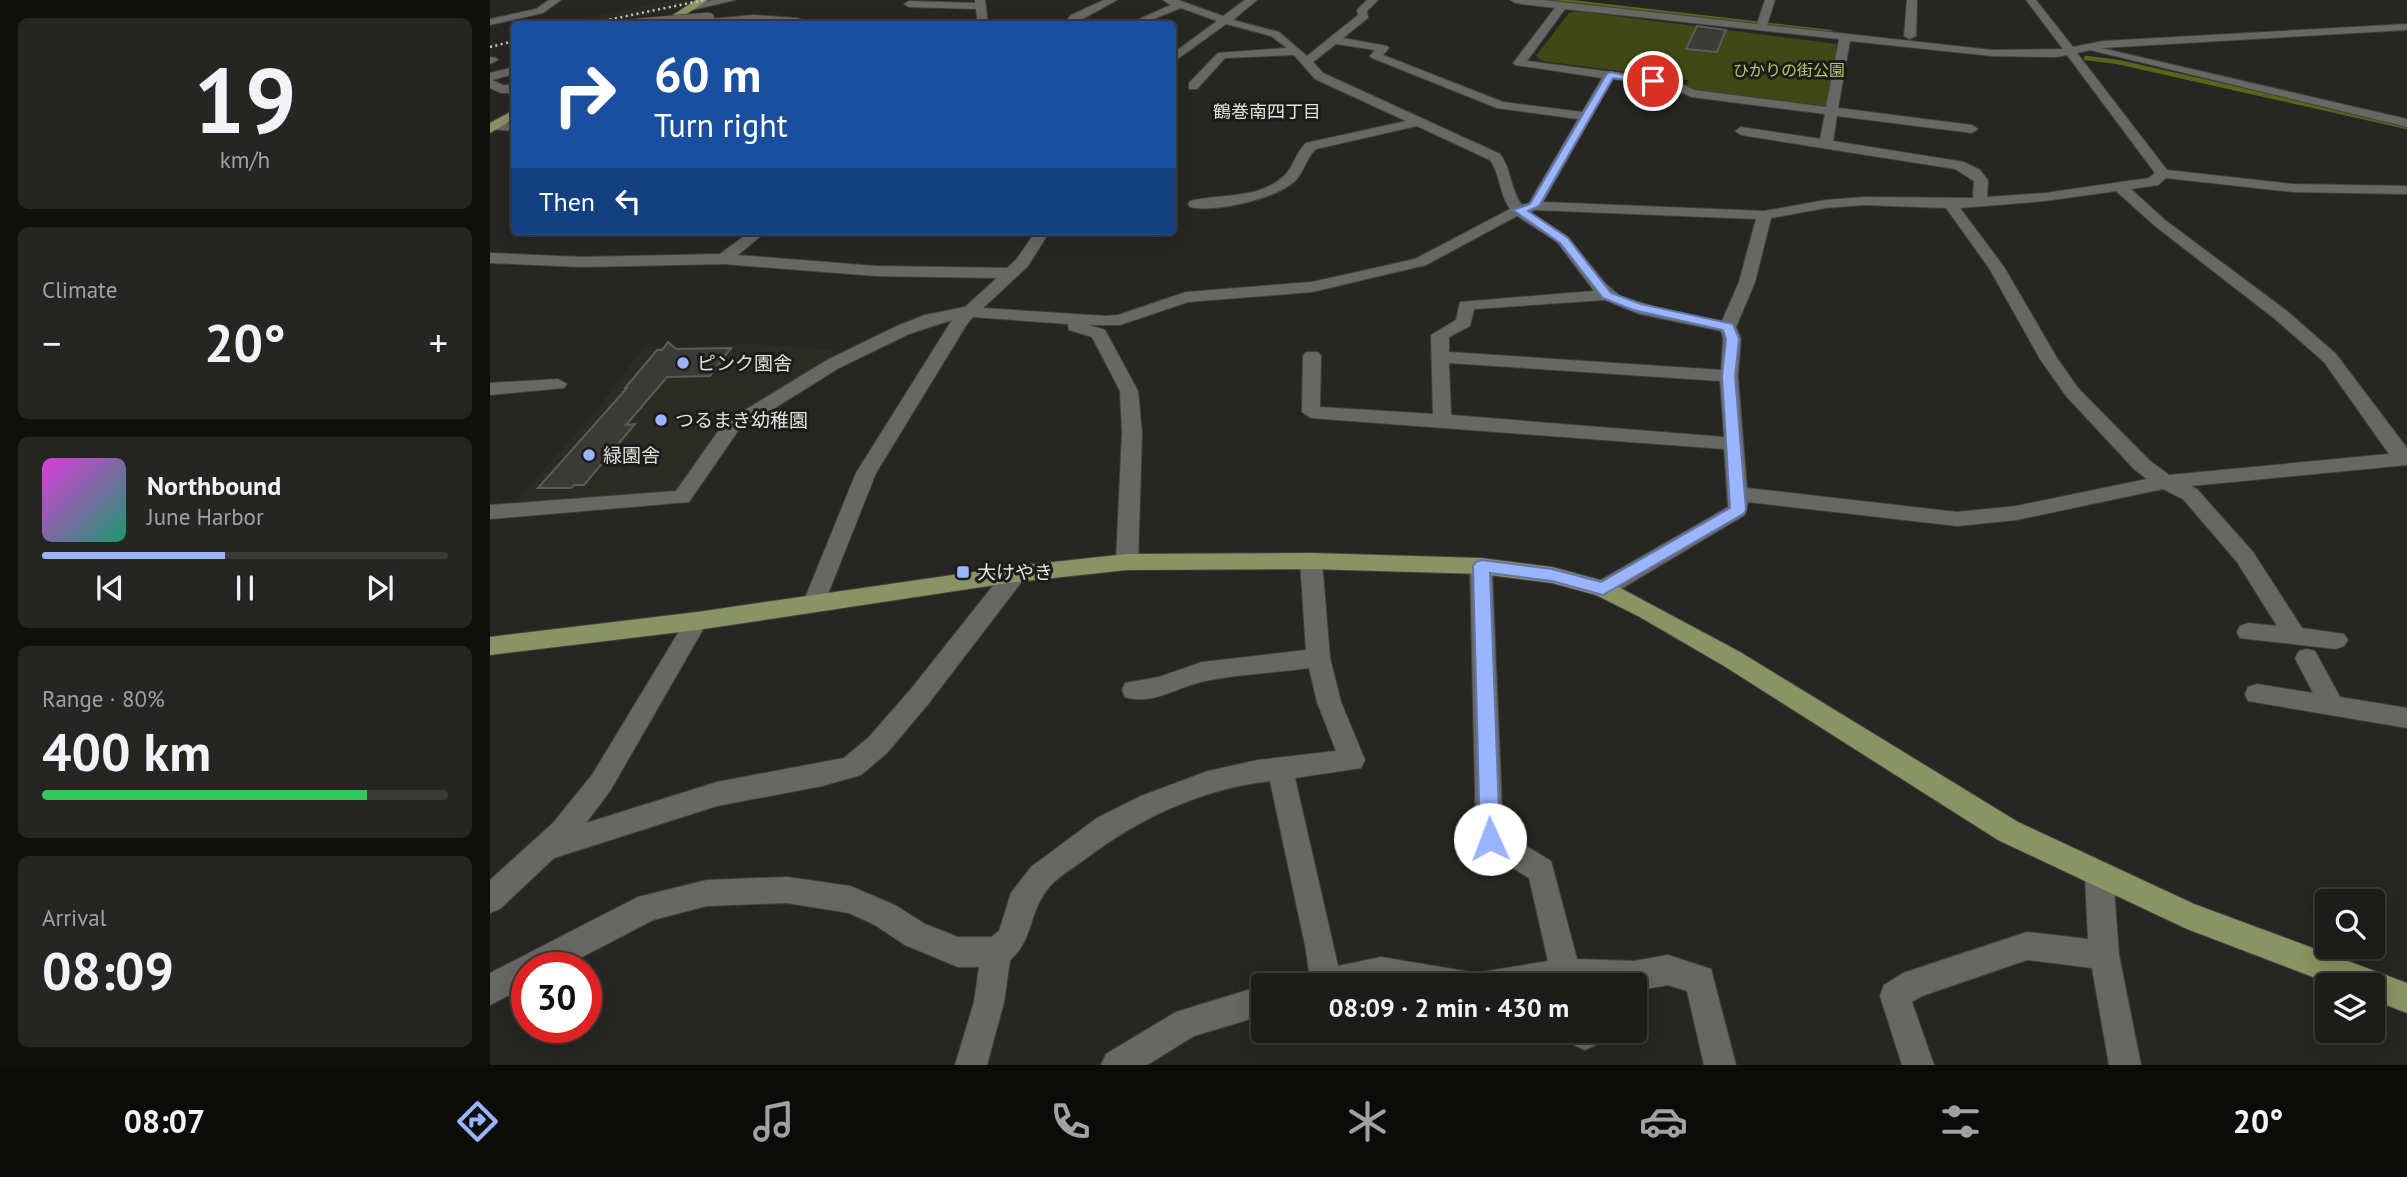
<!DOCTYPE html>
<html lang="en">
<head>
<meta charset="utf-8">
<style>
  body { margin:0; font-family:"PT Sans","Noto Sans JP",sans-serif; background:#252523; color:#f1f3f6; height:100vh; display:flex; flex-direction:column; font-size:26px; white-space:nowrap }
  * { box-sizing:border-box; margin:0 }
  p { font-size:23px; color:#a0a1a2 }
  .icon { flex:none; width:38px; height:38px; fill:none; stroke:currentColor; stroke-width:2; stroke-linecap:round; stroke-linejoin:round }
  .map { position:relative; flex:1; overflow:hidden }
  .details { display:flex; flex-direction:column; gap:18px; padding:18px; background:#0f0f0e; width:490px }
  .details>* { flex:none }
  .top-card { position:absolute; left:21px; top:21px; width:665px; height:214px; border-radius:7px; box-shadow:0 4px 18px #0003,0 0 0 2px #3a3a39; background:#1a4fa0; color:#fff; overflow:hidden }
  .tools { position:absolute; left:1825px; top:889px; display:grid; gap:14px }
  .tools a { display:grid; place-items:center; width:70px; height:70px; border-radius:7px; background:#1c1c1a; box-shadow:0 4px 18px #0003,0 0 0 2px #3a3a39; font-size:35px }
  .speed { position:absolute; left:21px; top:952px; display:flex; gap:14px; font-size:35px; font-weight:700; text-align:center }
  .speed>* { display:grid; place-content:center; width:91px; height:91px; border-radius:50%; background:#1c1c1a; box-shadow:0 4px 18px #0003,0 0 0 2px #3a3a39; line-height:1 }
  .speed .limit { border:10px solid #d22; background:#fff; color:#111 }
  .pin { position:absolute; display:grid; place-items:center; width:60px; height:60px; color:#fff; margin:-30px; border:4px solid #fff; border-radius:50%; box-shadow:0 2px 7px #0007 }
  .me { position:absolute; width:77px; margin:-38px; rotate:358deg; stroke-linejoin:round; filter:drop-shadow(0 0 5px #0008) }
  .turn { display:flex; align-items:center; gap:24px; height:147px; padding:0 28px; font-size:32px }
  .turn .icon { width:91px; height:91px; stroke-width:2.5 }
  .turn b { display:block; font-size:49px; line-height:60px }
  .then { display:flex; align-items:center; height:66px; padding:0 28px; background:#0003; gap:14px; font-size:26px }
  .big { font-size:52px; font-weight:600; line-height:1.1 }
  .details .widget { flex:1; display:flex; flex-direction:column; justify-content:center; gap:10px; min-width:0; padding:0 24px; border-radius:10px; background:#252523 }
  .details .dial { align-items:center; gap:0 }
  .dial b { font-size:91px; line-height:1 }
  .song { display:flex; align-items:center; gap:21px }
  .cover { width:84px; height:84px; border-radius:10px; background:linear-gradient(135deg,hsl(300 70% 55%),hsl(160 70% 35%)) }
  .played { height:7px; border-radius:4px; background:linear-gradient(90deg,#9ab5fd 45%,#3a3a39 45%) }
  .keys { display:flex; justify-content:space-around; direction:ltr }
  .heat { display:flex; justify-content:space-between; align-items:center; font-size:38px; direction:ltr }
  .charge { height:10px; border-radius:5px; background:linear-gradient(90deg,#34c759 80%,#3a3a39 0) }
  .trip { position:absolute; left:761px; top:973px; width:396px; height:70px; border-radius:7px; background:#1c1c1a; box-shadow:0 4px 18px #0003,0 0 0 2px #3a3a39; font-weight:600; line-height:70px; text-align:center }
  .menu { display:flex; height:112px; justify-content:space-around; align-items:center; background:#0b0b0a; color:#a0a1a2 }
  .menu .icon { width:49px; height:49px }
  .menu .active { color:#9ab5fd }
  .menu b { font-size:32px; color:#f1f3f6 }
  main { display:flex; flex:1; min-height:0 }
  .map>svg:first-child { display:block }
  .built { fill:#2b2d24 }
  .green { fill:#404916 }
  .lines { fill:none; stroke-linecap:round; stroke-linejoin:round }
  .stream { stroke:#59651b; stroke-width:4.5 }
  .building { fill:#3a3b38; stroke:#5b5c58; stroke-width:2 }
  .minor-casing { stroke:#41423f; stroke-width:2 }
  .major-casing { stroke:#41423f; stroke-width:2 }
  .minor { fill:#676864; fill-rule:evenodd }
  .major { fill:#8a9363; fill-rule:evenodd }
  .rail { stroke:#c7c8c6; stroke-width:2.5; stroke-dasharray:2 3.5; stroke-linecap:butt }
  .minor-bridge-casing { stroke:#41423f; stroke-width:12; stroke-linecap:butt }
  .minor-bridge { stroke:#676864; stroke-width:11 }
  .route { fill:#9ab5fd; stroke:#6476a4; stroke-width:2 }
  .poi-dot { fill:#9ab5fd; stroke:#1c1d1a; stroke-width:2.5 }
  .labels { text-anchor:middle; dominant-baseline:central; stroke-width:6; stroke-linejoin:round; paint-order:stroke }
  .far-park-label { font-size:16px; fill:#b7ca66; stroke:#1c1d1a }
  .far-neighbourhood-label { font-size:18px; fill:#e1e2e0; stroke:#1c1d1a }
  .poi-label { font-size:19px; fill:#e1e2e0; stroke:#1c1d1a; text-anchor:start }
</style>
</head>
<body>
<main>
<section class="details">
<div class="widget dial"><b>19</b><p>km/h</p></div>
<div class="widget"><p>Climate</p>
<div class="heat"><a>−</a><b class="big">20°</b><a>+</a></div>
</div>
<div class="widget">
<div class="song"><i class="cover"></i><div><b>Northbound</b><p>June Harbor</p></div></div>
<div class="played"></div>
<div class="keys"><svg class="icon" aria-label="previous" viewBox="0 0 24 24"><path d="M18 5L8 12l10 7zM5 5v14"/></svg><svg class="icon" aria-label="pause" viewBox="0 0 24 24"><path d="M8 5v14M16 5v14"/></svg><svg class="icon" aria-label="next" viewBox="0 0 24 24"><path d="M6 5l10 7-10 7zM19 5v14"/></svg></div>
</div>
<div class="widget"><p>Range · 80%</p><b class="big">400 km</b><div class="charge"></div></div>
<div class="widget"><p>Arrival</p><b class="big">08:09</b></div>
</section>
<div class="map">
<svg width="1917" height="1065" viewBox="0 0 1917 1065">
  <rect width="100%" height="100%" fill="#262623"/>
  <path class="built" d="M183,0H224L120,24H66Z
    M265,344L344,350L340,361L233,426L192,487L176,494L21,507L103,414L154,347Z"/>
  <path class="green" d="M1086,11L1347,44L1336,106L1200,90L1196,87L1198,80L1052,61L1046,56L1079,13Z"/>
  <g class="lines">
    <path class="stream" d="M1064,0L1340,32
      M1596,58L1628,62L1917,127"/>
  </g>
  <path class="building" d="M1207,26L1236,30L1227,52L1196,49Z
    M178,342L186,349L241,348L220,376L177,377L136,425L145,424L94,485H84L81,488H48L137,388H135L167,350H172Z"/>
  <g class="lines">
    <g class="minor-casing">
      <path id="minor" d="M59,0H71L53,13L0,25V19L46,9Z
        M223,0H245L202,10L197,7Z
        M485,0H495L498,24H488L486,9L419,7L414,4L419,1L485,3Z
        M614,0H627L584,24H573L581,15Z
        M673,0H688L733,16L755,0H767L743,20L789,32L817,56L868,15L867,10L877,0H888L877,11L878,18L853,38L897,46L899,48L893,55L1013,102L1092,112L1112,78L1025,65L1023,63L1065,8L1025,3L1020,0H1053L1267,24L1275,0H1285L1277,25L1502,50L1573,49L1536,0H1546L1583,47L1613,41L1917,24V30L1611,48L1917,119V127L1600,50L1587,53L1677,170L1803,184L1917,186V194L1803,192L1676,178L1668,185L1641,189L1675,220L1797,311L1846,354L1917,448V465L1701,486L1707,489L1763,552L1812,628L1854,634L1858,640L1854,646L1846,649L1750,638L1747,632L1750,626L1758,623L1787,626L1747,562L1693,499L1673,489L1526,520L1467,526L1258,502L1255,515L1121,595L1113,597L1105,595L1102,589L1105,583L1238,507L1234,449L821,418L812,412L813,356L816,352H828L831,356L830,407L943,414L941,335L966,320L970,302L1104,291L1067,242L1027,216L936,265L822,292L698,302L630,325H598L615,330L648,391L652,433L648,562L645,568L637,570L629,568L626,562L632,433L630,391L602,337L579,330L578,324L483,317L477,324L386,473L332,609L324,611L316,609L313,603L366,473L462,320L419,334L349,368L248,431L199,502L0,519V505L186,491L234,423L337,360L407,326L435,315L475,307L507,278L386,276L234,264L92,267L0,263V253L92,257L230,254L261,231H277L248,255L386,266L517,268L526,260L546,231H560L538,266L493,308L616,316L628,315L696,292L822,282L925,259L1020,209C1009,194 1011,175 1000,160L927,126L826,149C816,158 814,172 805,181C786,199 725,213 700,207L698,204L700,201C731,193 770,200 795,175C804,166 806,152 816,143L916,121L825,79L804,55L735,58L707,89H699V83L728,53L797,48L781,36L736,24L682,63V54L727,21L691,8L651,24H638L681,5ZM1075,9L1349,39L1336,107L1204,90L1184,80L1037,61ZM1360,41L1502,56L1566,57L1577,55L1665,173L1659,178L1555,193L1497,197L1498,180L1490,170L1474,162L1343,141L1347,116L1482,133L1488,129L1482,125L1348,108ZM846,44L885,50L880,56L882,58L1007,108L1088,119L1039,203L1032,205C1020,190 1022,170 1010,154L833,73L823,62ZM1123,79L1181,87L1201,97L1335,114L1330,139L1251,127L1245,131L1251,135L1465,169L1484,181L1483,198L1374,197L1336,200L1274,211L1053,202ZM1626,191L1665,226L1785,319L1834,362L1899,454L1679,475L1659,460L1588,388L1567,358L1514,267L1470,208L1555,201ZM1374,205L1456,208L1499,268L1550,359L1576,396L1645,470L1657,479L1526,506L1467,512L1257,488L1248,376L1251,339L1246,327L1265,282L1281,218L1336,208ZM1045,210L1266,219L1249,282L1232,321L1174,310L1130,296L1115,283L1077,236L1040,212ZM1115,300L1149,314L1231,331L1233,339L1231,370L959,352V337L980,326L984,309ZM959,363L1230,381L1234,437L961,415Z
        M1417,0H1427L1426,36L1420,39L1414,36Z
        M264,15L307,18L325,24L203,23L208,20Z
        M0,57L6,58L8,60L0,64Z
        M24,67V74L2,80L13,85H24V93H11L0,88V73Z
        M6,122L24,123V131L1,129V123Z
        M68,379L77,384L74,388L0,395V383Z
        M821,553L829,555L832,561L840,658L851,702L875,760L871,768L805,778L848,966L891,957L986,973L1058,961L1039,878L990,848L986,839L980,566L983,560L991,558L999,560L1002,566L1013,832L1061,861L1087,959L1144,961L1178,955L1221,969L1246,1065H1214L1197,991L1178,985L1144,991V985H810L814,974L819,972L816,950L780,781C711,789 649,818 594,860C583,868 569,876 560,886C538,911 544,940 520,960L514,1002L497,1065H465L484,1002L489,967H468L415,945L385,925L359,913L297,903L217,906L163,920L71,968H37V986L0,1005V973L148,897L217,880L297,877L360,886L405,905L435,924L468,937H501L509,931L521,893L541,867L607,818L651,796L718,771L768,760L846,751L827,702L819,668C784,673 749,674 715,681C689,686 663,706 635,697L632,690L635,683L669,677L712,662L816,650L810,561L813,555Z
        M525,566L533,568L536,574L533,580L439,703L397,753L371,775L332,786L227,806L64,858L10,909L0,913V880L63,823L102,775L199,615L207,612L215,615L218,621L120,791L96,823L227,782L354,758L379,737L421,689L517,568Z
        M1817,649L1825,651L1850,697L1917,708V728L1758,701L1755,694L1758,687L1767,684L1823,693L1805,658L1809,651Z
        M1609,863L1619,867L1623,876L1629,955L1651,1065H1619L1602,968L1537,960L1432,996L1422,1002L1444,1065H1412L1390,996L1394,985L1413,973L1537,932L1598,939L1595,876L1599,867Z
        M774,985V1015L704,1036L657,1065H611L616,1054L686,1012Z
        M1078,1031H1109L1111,1034L1106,1045L1095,1050L1084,1045Z"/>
    </g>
    <g class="major-casing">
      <path id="major" d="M206,0H218L181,24H169Z
        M24,110V119L0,133V123Z
        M821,553L991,558L1062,567L1121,583L1250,652L1528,822L1704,904L1917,983V1013L1883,1000V985H1844L1697,929L1508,840L1234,666L1148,616L1106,595L1062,583L991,574L821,569L637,570L525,582L207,630L0,655V637L207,612L525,566L637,554Z"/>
    </g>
    <use href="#minor" class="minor"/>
    <use href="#major" class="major"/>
    <path class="rail" d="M98,24L214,0
      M0,47L24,41"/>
    <g class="minor-bridge-casing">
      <path id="minor-bridge" d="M147,24L219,18"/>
    </g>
    <use href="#minor-bridge" class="minor-bridge"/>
  </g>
  <path class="route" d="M1120,72L1167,81L1163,84L1123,78L1049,206L1038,211L1078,238L1121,293L1151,304L1243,324L1249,339L1245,376L1256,510L1253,514L1113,595L1062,581L1000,573L1010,839L1007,845L1000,848L993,845L990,839L983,566L986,562L992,560L1062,569L1111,582L1240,508L1232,376L1236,339L1233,330L1143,310L1113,298L1070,243L1023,210L1040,204L1116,75Z"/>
  <g class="poi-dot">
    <circle cx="193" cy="363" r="7"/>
    <circle cx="171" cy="420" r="7"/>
    <circle cx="99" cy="455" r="7"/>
    <rect x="466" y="565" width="14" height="14" rx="3.5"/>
  </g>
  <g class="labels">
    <g class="far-park-label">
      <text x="1299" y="70">ひかりの街公園</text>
    </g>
    <g class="far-neighbourhood-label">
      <text x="777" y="111">鶴巻南四丁目</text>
    </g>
    <g class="poi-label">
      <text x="207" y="363">ピンク園舎</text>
      <text x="185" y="420">つるまき幼稚園</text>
      <text x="113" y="455">緑園舎</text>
      <text x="487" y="572">大けやき</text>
    </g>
  </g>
</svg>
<div class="tools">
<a><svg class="icon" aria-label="search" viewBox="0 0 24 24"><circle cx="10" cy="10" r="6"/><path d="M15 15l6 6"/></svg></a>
<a><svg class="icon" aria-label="layers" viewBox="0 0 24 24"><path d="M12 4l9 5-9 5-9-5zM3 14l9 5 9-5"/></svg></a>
</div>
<div class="speed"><div class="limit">30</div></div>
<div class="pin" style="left:1163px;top:81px;background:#d93025"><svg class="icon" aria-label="arrive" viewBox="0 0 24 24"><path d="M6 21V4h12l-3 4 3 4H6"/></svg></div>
<svg class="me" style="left:1000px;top:839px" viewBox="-20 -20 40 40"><circle r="19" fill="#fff"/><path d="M0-13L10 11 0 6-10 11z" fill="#9ab5fd"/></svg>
<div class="trip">08:09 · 2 min · 430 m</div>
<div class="top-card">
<div class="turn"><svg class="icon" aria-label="right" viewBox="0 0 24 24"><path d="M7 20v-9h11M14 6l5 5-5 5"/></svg><div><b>60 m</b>Turn right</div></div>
<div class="then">Then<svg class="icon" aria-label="left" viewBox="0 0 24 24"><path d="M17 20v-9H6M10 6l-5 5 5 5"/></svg></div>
</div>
</div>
</main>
<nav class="menu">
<b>08:07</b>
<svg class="icon active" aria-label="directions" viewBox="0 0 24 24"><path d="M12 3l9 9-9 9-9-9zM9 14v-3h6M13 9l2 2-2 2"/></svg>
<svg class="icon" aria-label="music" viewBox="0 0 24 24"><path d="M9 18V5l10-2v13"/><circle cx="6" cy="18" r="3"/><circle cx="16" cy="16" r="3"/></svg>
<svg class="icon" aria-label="phone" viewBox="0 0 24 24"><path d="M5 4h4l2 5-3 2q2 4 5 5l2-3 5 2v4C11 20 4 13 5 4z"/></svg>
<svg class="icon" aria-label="climate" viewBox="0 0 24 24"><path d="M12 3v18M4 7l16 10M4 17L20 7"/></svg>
<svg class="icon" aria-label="car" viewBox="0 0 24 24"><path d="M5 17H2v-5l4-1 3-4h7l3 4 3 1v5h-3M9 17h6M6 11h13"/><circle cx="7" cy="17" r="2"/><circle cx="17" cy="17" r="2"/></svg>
<svg class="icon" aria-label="filters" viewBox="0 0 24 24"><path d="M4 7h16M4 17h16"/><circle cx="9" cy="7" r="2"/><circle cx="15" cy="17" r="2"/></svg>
<b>20°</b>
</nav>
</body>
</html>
